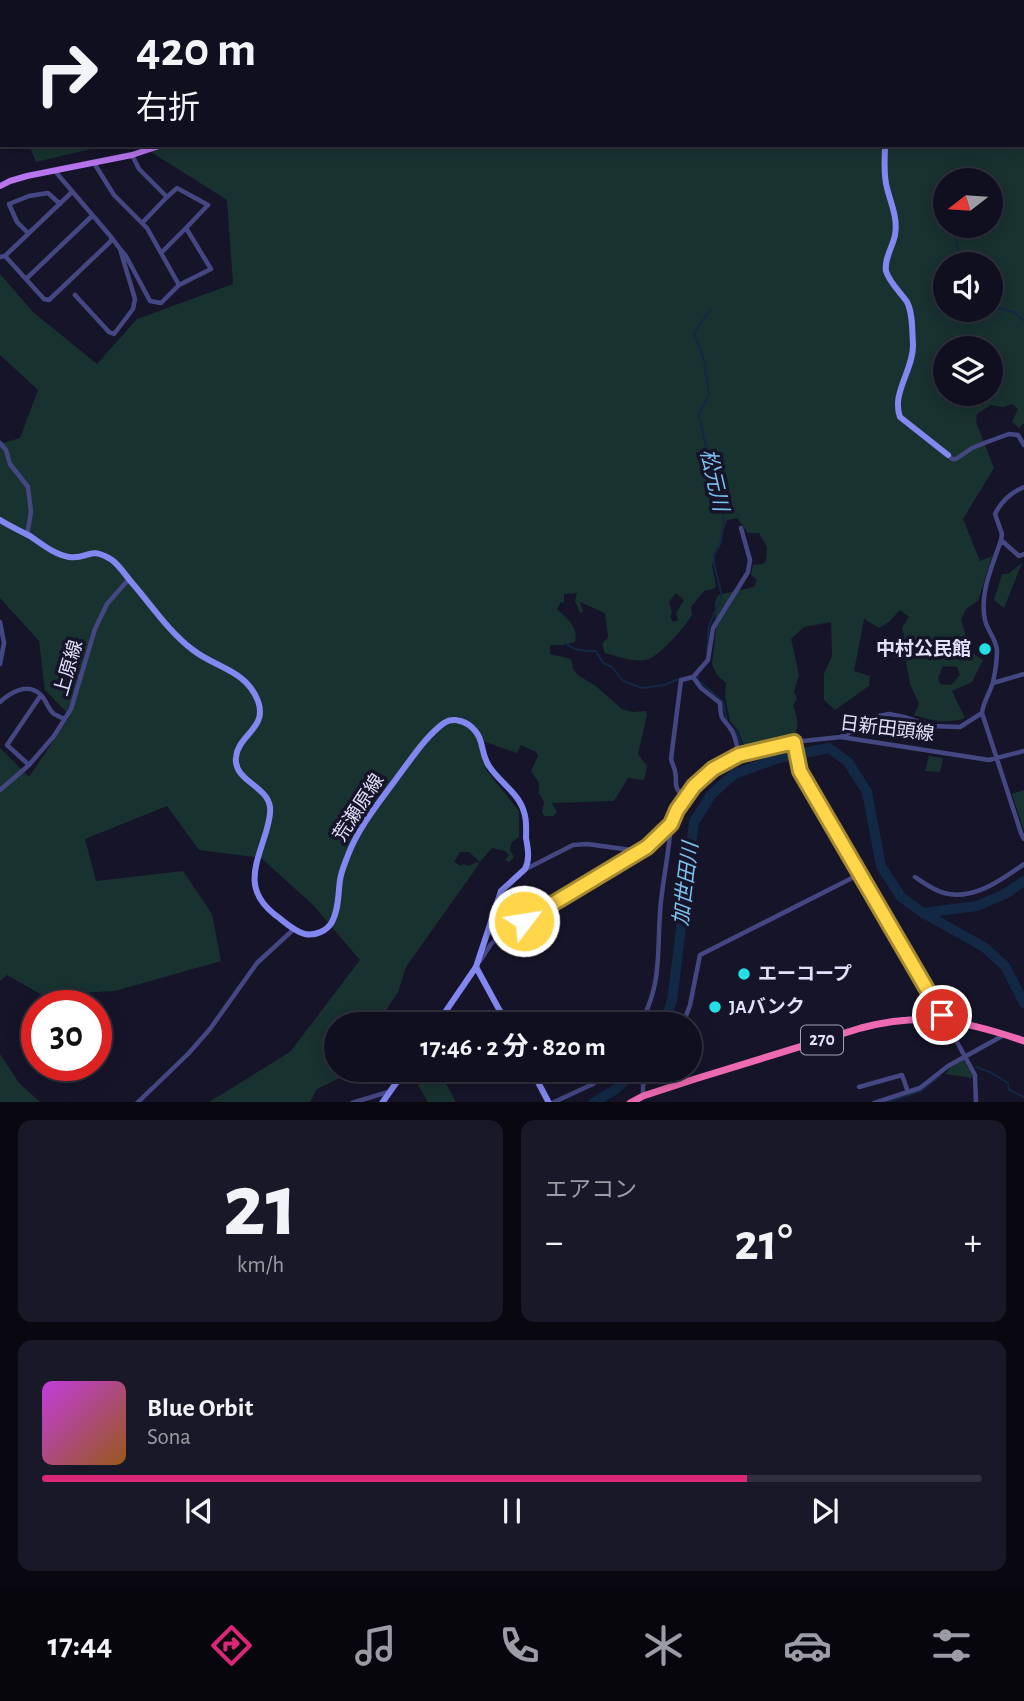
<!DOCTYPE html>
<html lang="ja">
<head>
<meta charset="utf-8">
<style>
  body { margin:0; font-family:"Alegreya Sans","Noto Sans JP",sans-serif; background:#191828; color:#f1f3f6; height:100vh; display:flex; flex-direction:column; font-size:26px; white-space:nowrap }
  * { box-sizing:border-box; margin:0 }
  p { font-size:23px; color:#9c9ca4 }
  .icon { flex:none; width:38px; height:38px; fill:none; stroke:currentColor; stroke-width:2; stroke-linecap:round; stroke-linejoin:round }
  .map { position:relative; height:1102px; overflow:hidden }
  .panel { display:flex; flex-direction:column; gap:18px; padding:18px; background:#090811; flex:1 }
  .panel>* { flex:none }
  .guide { position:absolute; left:0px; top:0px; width:1026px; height:147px; box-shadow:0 4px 18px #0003,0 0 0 2px #302f3d; background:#100f1f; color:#f1f3f6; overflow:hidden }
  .needle { width:46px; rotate:253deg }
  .buttons { position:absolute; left:933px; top:168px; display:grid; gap:14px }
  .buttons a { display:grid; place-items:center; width:70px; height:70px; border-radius:50%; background:#100f1f; box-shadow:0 4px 18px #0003,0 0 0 2px #302f3d; font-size:35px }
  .speed { position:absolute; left:21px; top:990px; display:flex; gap:14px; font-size:35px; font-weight:700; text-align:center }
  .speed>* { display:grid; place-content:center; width:91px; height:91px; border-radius:50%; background:#100f1f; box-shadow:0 4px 18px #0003,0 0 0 2px #302f3d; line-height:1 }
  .speed .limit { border:10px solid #d22; background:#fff; color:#111 }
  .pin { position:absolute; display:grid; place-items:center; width:60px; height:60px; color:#fff; margin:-30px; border:4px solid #fff; border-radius:50%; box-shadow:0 2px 7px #0007 }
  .me { position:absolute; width:77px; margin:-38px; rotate:59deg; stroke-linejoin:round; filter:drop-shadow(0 0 5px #0008) }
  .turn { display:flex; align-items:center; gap:24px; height:147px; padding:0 21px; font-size:32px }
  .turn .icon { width:91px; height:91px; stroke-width:2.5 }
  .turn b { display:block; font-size:49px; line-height:60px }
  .big { font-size:52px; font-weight:700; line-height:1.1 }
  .panel .widget { flex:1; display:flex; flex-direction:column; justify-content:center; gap:10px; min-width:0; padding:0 24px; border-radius:14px; background:#191828 }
  .panel .dial { align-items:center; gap:0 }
  .dial b { font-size:91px; line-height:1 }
  .song { display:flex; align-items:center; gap:21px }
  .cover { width:84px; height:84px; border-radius:10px; background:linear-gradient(135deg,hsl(290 70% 55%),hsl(30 70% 35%)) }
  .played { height:7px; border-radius:4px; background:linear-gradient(90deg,#db2777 75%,#302f3d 75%) }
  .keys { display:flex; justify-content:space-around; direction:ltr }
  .heat { display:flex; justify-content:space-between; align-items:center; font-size:38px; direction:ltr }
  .panel .tiles { flex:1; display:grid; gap:18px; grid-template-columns:1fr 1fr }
  .widget:last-child { grid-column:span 2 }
  .trip { position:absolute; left:324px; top:1012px; width:378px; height:70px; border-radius:35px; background:#100f1f; box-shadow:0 4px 18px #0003,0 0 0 2px #302f3d; font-weight:700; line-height:70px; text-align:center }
  .menu { display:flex; height:112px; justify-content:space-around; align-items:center; background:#06060c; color:#9c9ca4 }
  .menu .icon { width:49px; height:49px }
  .menu .current { color:#db2777 }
  .menu b { font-size:32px; color:#f1f3f6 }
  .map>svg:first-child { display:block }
  .green { fill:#183230; fill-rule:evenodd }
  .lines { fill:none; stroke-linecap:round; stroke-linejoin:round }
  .stream { stroke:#122844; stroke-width:2 }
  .river { stroke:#122844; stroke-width:10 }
  .street { stroke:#454782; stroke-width:4.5 }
  .secondary { stroke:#8388f0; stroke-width:6 }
  .primary { stroke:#b775ee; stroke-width:6 }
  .highway { stroke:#ed6ab2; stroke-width:7 }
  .route-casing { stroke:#a68a30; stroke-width:18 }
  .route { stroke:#ffd54a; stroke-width:12 }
  .poi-dot { fill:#24dfe4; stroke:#161429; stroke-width:2.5 }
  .labels { text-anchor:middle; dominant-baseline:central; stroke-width:7; stroke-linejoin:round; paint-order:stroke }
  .shield { fill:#161429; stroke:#a4a3bc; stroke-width:2 }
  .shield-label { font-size:18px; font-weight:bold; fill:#e1e0fb }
  .poi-label { font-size:19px; font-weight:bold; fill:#e1e0fb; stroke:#161429; text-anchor:start }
  .street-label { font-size:19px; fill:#e1e0fb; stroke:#161429 }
  .water-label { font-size:21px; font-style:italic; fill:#7bc2ef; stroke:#161429 }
</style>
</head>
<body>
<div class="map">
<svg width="1024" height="1103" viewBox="0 0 1024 1103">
  <rect width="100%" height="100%" fill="#161429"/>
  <path class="green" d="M0,0H97L96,2H2V133L0,134Z
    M487,0H1024V423L1019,428L1012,422L1018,409L1013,404L1003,407L991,405L977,414L976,422L994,468L963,519L980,561L992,556L978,601L966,609L961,620L971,652L983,660L972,682L952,691L965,718C947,724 932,721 914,715L919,704L910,684L906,661L894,658L892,650L904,635L902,628L909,617L900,610L889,622L879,628L864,619L854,671L870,676L869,686L835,710L824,700V674L832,656L831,622L804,627L791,639L799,675L794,692L797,698L793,706C798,716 800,730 792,739L746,750L738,731L730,721L725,696L726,683L717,675L712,664L716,629L715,603L718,595L754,587L757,580L751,575L753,565L763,564L766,561L767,547L759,533H748L737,518L727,520L712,565L716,586L713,589L704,591L691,607L692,615C684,628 662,653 649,659C636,664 617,656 605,653L602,644L608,637L605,613L580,602L583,612L580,613L575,601L577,593L564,594V602L560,603L557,609C567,619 579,627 575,642L563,645H550V654L571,659L573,669L578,675L597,687L622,709L632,712L646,711L647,715L638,754L647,766L644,780L628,778L614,801L552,803L557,812L553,816H544L542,811L544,802L539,793V783L531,771L538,756L536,752L521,745L517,753L477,739L487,771L519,811V837L511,843L510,850L514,857L509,862L505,860L509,855L505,851L492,848L480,862L469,852H460L454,862L461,866L463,864L469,866L477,862L479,864L406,967L398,992L377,1024H336V1058L329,1067L341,1074L345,1069H358L317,1089L310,1102H209L290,1052L360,960L312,904L261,858L199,850L167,806L85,839L96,881L183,871L212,914L221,961L115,991L42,995L7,975L0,981V748L29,777L70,716L45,690L39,641L0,598V441L3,443L20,438L38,390L0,355V274L33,312L97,364L137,319L233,284L227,200L140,145H1024V2H488ZM945,180H990V226H945ZM945,264H990V310H945ZM945,348H990V394H945ZM676,593L684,600L676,613L678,620L673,622L670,617L672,613L669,602ZM943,666L957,667L960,675L951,685L940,684L938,678Z
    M29,145H108L36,162Z
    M1022,563L1004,608L994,600L1002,574H1008Z
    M929,756L943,758L940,772L925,771Z
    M1024,790V831L1012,794Z
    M0,1054L19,1083L40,1102H0Z
    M963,1059L972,1074L973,1078L945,1074L950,1068Z
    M414,1069H438L456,1102H428L411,1073Z"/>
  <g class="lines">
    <path class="stream" d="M798,0L799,2
      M0,3L2,0
      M974,180L979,174
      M952,226L962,264
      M990,302L996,307L1015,313L1024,321
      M565,643C575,651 584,651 596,651L603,663L612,667L623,681L642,688L664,685L679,679
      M707,651L709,626L722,596L714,564V555L720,544L724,524L723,511L712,472L699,414L709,395L704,360L694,333L710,310
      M699,672L697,679L723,702L727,721
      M732,728L736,732L741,744
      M976,1067L992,1073L1008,1083L1009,1090L1024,1097
      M885,1103L921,1091L940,1076"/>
    <path class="river" d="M923,913L977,906L1005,894L1024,881
      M663,1024L672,1001L694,822L711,795L734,774L779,758L829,748L848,762L867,792L881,866L901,897L923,913L984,947L1005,966L1024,1003
      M593,1103L616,1089L637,1069"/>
    <path class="street" d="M170,0L171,2
      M386,0L388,2
      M657,0L658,2
      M431,2L437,0
      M94,163L114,195L147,228L179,285
      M143,222L167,197
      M28,233L17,222L9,204L29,196L48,193L60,204
      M120,249L126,256L150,301L161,303L179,285L211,269L186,228L208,205L177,188L167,197L139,169L132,155
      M161,253L186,228
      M5,256L44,299L49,300L110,242L112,238L54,170
      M0,257L5,256L72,192
      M26,279L92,216
      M75,295L109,332L114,334L133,309L135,299L120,249L112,238
      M0,443L6,450L10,464L28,487L31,512L27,535
      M948,455L952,459H956L972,448L987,442L1009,434L1018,435L1024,445
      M1024,487C1012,492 1001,502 995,514L1002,534L1001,540C993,565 979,593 985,620C987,630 996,639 997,650C997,660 995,673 993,682C990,693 983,702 982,713L1021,833L1024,839
      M1001,540L1019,556L1024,554
      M0,622L4,643L0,664
      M693,677L701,688L720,703C721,724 723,716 732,731C736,738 737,747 739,755
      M993,683L1024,674
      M0,702C11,692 28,682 41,695C46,700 48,709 54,714C57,716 61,717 64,719
      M842,736L852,732L869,718L889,714L904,717L931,726L960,727L982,713
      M794,742L800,771L945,1020L975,1075L976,1103
      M29,765L7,745L41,695
      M0,790L29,765L54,736L71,709L95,629L107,604L129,579
      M686,797C671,787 678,785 675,771C674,767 672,763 671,759L681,680L693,677L708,660L713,628L748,572L750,560L741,528
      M526,869L573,845L587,844L631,850L636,853
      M915,877C924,883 933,890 944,893C973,901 1001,880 1024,864
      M480,961L491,944L502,935L647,847L671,824L677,810L694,786L713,769L739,755L783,743L841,737L989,760L1024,751
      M640,1024C664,981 656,947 661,901C664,875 669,850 671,825
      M683,1024L690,1005L700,955L860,874
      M859,1087L902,1075L908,1092
      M643,1095V1085L655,1069
      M137,1103L188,1054L210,1029L257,963L294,929
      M352,1103L388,1092
      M552,1103L593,1084L609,1069
      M874,1103L920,1088L948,1066L1004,1035"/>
    <path class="secondary" d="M713,0L714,2
      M885,145C885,159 883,174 887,188C891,204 898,218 895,235C893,246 884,259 886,271C889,282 901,293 907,302C913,313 912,332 913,344C914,369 891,393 900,417L948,455
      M0,520C10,526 20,531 30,536C42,544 55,555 69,557C89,560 88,545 112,560C120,566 126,576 133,584C152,606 169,632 193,650C216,668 246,670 258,701C268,728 238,735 236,757C233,781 267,785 270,807C271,816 268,824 266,832C256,865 243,889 274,914C284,921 293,931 305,934C315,936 327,931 332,922C339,909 338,894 340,880C341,872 345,863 348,855C359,826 381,800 399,775C412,758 426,736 444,723C452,718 462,720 469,725C486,738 479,751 489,766C499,782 519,793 524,812C527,820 526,830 526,838C528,849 530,859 525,869L501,891L476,967L437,1024
      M476,967L507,1024
      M531,1069L549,1103
      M382,1103L406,1069"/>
    <path class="primary" d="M319,2L322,0
      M0,186L10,181L27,176L132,155L162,145"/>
    <path class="highway" d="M630,1103L643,1096L695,1079L861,1028C924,1012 963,1020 1024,1041"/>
  </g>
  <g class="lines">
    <g class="route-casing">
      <path id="route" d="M524,921L647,847L671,824L677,810L694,786L713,769L739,755L794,742L800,771L942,1015"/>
    </g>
    <use href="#route" class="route"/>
  </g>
  <g class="poi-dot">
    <circle cx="985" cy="649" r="7"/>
    <circle cx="744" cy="974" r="7"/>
    <circle cx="715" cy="1007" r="7"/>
  </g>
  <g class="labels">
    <rect class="shield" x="801" y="1025.5" width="42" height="29" rx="5"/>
    <g class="shield-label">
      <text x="822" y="1040">270</text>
    </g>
    <g class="poi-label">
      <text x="971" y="649" text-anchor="end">中村公民館</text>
      <text x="758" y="974">エーコープ</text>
      <text x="729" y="1007">JAバンク</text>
    </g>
    <g class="street-label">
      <text transform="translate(69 668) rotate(-74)">上原線</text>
      <text transform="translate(887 729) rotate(7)">日新田頭線</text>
      <text transform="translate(359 808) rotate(-57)">荒瀬原線</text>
    </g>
    <g class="water-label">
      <text transform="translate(714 480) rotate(77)">松元川</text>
      <text transform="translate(686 884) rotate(-83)">加世田川</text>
    </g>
  </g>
</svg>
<div class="buttons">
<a><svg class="needle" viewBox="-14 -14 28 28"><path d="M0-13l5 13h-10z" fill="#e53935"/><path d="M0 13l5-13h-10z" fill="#9c9ca4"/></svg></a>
<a><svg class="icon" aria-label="sound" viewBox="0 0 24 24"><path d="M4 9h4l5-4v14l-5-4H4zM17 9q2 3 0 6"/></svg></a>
<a><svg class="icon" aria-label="layers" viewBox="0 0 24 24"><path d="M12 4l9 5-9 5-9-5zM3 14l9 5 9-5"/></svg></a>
</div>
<div class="speed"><div class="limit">30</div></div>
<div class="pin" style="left:942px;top:1015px;background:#d93025"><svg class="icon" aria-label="arrive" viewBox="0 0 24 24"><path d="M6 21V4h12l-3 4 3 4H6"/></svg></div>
<svg class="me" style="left:524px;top:921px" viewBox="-20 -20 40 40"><circle r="17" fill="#ffd54a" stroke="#fff" stroke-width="3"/><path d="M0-11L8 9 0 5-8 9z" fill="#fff"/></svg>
<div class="trip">17:46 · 2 分 · 820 m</div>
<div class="guide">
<div class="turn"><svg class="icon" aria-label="right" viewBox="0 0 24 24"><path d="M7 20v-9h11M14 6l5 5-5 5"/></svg><div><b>420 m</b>右折</div></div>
</div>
</div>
<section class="panel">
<div class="tiles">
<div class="widget dial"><b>21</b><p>km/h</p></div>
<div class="widget"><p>エアコン</p>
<div class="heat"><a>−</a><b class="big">21°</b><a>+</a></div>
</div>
<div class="widget">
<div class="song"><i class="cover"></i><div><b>Blue Orbit</b><p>Sona</p></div></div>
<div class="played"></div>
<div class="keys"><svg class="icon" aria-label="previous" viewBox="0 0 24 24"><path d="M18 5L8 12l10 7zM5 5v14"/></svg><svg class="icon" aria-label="pause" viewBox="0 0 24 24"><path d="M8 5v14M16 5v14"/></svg><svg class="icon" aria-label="next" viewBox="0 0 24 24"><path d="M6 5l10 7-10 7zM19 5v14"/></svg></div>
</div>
</div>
</section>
<nav class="menu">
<b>17:44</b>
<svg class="icon current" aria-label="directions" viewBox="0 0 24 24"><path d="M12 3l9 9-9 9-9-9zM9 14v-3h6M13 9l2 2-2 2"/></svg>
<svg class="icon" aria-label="music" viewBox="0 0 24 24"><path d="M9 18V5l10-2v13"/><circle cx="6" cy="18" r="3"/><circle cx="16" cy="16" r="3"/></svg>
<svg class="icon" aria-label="phone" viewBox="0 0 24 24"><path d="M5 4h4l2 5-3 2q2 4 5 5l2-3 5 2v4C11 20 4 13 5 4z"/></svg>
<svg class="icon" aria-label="climate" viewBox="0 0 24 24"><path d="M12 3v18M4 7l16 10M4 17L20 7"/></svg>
<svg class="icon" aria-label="car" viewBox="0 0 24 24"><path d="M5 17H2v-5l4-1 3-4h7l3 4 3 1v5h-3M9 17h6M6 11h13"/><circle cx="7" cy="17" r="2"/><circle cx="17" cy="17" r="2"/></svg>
<svg class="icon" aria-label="filters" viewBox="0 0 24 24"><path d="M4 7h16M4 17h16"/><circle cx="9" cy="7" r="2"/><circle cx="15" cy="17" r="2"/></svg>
</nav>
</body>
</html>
